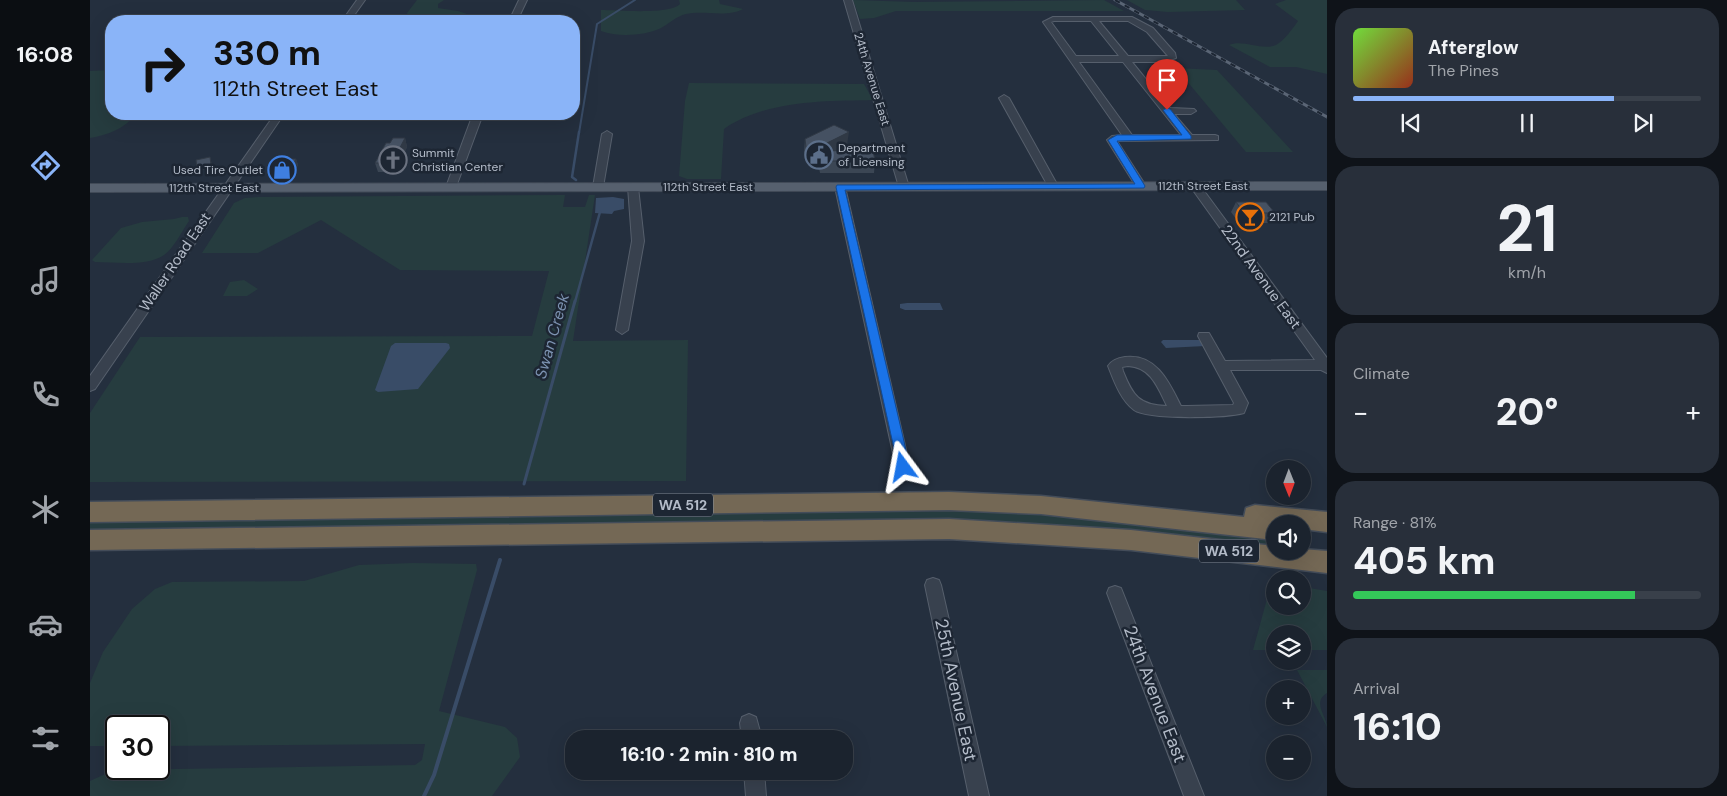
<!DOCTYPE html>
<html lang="en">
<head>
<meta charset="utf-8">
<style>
  body { margin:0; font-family:"DM Sans",sans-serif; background:#282f3a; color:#f1f3f6; height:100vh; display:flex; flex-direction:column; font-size:19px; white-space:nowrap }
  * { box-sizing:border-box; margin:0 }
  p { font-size:16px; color:#a0a4aa }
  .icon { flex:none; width:28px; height:28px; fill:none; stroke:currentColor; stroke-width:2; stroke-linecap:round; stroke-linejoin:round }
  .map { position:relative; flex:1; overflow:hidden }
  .details { display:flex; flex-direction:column; gap:8px; padding:8px; background:#0f1319; width:400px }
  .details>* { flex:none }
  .top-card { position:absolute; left:15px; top:15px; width:475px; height:105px; border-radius:20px; box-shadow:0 5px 20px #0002,0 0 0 1px #39404a; background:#8ab4f8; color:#111; overflow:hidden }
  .needle { width:32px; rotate:179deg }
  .controls { position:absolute; left:1176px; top:460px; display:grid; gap:10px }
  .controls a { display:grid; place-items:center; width:45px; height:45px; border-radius:50%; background:#1b232e; box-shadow:0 5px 20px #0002,0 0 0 1px #39404a; font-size:25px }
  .speed { position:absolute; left:15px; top:715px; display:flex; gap:10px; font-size:25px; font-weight:700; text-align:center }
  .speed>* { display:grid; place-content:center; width:65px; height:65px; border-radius:50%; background:#1b232e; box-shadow:0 5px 20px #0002,0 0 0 1px #39404a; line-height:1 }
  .speed .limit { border:2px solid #111; border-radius:8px; background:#fff; color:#111 }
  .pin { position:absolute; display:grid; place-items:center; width:42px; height:42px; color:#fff; margin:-51px -21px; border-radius:50% 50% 50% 0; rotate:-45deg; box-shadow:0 0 5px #0007 }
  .pin .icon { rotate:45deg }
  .me { position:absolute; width:55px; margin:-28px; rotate:347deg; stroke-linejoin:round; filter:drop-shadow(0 0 4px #0008) }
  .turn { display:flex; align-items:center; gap:18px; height:105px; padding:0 25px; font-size:22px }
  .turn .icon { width:65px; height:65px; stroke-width:2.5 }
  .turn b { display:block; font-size:35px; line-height:42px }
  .big { font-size:38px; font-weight:800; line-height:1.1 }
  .details .tile { flex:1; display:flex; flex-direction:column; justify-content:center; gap:8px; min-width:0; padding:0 18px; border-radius:20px; background:#282f3a }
  .details .dial { align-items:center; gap:0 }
  .dial b { font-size:65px; line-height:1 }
  .song { display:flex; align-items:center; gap:15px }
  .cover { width:60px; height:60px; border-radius:8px; background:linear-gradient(135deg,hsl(100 70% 55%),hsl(10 70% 35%)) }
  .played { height:5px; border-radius:2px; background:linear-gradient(90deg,#8ab4f8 75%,#39404a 75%) }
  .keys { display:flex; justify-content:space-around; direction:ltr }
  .heat { display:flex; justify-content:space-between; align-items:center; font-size:28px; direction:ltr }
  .charge { height:8px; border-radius:4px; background:linear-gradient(90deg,#34c759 81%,#39404a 0) }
  .trip { position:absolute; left:475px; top:730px; width:288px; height:50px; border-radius:20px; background:#1b232e; box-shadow:0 5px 20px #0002,0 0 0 1px #39404a; font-weight:800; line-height:50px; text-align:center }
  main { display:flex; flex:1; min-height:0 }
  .menu { display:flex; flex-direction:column; width:90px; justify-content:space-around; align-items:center; background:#0b0e12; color:#a0a4aa }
  .menu .icon { width:35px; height:35px }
  .menu .selected { color:#8ab4f8 }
  .menu b { font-size:22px; color:#f1f3f6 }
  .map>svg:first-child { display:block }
  .green { fill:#263c3f }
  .water { fill:#394c67 }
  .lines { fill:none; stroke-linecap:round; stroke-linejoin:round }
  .stream-far3 { stroke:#394c67; stroke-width:2 }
  .stream-far2 { stroke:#394c67; stroke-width:2.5 }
  .stream-far1 { stroke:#394c67; stroke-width:3 }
  .stream { stroke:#394c67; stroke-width:4 }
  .minor-casing { stroke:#565f6c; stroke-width:2 }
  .major-casing { stroke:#414a57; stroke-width:2 }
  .highway-casing { stroke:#434c59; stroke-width:3 }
  .minor { fill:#38414e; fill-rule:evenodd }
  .major { fill:#56606e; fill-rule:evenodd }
  .highway { fill:#746855; fill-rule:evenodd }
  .rail-casing { stroke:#5a6575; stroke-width:3 }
  .rail { stroke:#1d2633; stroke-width:2; stroke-dasharray:5.5; stroke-linecap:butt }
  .wall { fill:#3b4654 }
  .shaded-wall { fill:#303945 }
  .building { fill:#455162; stroke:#303945 }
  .route { fill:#1a73e8; stroke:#114b97 }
  .labels { text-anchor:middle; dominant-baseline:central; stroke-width:5; stroke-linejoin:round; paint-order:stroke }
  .far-street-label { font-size:12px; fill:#b4bcc9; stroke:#1d2633 }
  .far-poi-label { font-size:12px; fill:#b4bcc9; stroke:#1d2633; text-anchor:start }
  .shield { fill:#1d2633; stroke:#878f9c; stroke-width:1 }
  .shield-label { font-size:14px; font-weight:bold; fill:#b4bcc9 }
  .street-label { font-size:15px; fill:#b4bcc9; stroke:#1d2633 }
  .water-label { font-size:16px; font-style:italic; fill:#7c92b1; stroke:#1d2633 }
  .near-street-label { font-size:18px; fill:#b4bcc9; stroke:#1d2633 }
</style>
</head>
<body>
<main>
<nav class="menu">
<b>16:08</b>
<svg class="icon selected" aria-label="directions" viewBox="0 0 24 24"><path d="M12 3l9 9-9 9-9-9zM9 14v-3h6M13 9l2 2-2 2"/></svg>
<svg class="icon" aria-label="music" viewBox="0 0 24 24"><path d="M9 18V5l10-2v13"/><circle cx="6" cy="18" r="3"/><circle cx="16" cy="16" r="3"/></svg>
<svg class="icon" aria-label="phone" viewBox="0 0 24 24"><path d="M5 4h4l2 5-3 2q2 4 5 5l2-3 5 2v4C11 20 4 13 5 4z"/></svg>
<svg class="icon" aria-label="climate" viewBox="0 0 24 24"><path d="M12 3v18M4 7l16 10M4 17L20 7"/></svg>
<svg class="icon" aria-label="car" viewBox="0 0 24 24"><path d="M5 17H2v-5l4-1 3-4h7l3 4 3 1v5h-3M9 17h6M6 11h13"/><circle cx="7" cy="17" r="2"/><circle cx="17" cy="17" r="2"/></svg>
<svg class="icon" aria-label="filters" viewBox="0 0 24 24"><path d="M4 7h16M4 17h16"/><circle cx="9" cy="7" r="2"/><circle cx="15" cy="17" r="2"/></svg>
</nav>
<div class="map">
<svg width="1237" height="796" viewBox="0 0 1237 796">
  <rect width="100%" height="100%" fill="#242f3e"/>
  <path class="green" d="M327,0H354L348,4V8L368,11L383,16L384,21H336L319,18L317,13Z
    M589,0H629L630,4L653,9C637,18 614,10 596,14C586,16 578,25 569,29C553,36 527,37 511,31V10C527,10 580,15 590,4Z
    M763,0L823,2L1014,0L1034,11H806L784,18L770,19Z
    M1037,0H1146L1155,10L1078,12L1055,10Z
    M1196,0H1237V74L1206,67H1180L1139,45C1153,39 1171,51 1186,45C1194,41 1203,28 1208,21L1185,4Z
    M1086,68L1127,70L1203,152H1156Z
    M21,70V114H46C34,129 18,135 0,138V71Z
    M599,83L774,84L783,100C735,101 676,100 634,129L631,179H597L589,176L595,101Z
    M475,195L473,207H495L499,195H505L483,341L598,340L596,481L0,482V413L50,337L442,336L459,271L310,270L231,220L168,253H112L144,203L155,198L169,197Z
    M92,217H98L99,221C92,231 84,248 74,255C56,267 26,262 5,262L2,260L31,228L52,222L84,219Z
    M154,280L168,289L157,296H133L140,282Z
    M878,511L965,516L1185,537V548L1000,528L0,532V520Z
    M323,563L386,564L387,570L349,711L415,727L427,738L430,757L402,796H0V781L24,770L325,765L332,760L335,744L69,746V726H26V746H0V683L13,652L42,609L65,589L82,582L214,581L269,565Z
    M1185,587V606H1212L1213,587L1237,591V650H1213L1212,634H1185V650H1163L1177,599Z
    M1207,670H1237V693C1222,702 1236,715 1237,727Z"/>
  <path class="water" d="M523,197L534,199V209L524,211L522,214L505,213L506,198Z
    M817,303H850L853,310H815L810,308V304Z
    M1073,340H1109L1115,346L1076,348L1071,342Z
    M305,343H356L359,344L360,348L328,389L288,392L285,390L301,346Z"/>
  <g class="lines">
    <path class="stream-far3" d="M489,133L507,24L545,0"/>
    <path class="stream-far2" d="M486,180L482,177L489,132
      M485,302L510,212"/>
    <path class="stream-far1" d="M434,484L485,301"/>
    <path class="stream" d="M334,796L344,775L410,560"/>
    <g class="minor-casing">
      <path id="minor" d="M267,0H275L260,21H252Z
        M429,0H437L427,21H419Z
        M754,0H762L819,187L818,189L814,190L809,187Z
        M963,17H1042L1063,28L1085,53L1086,58L1074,62H1042L1059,83L1083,84V88L1064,89L1080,108L1104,109L1106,111L1101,114H1084L1102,135H1125L1128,136V140L1027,141L1056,186L1055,188H1047L1017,140L1022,136L1032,135L953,22ZM964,21H1001L1029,56H986L961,22ZM1009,21H1038L1057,32L1078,56H1038ZM989,62H1033L1091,135H1042Z
        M914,95L919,98L968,186L967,188L963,189L958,186L909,98Z
        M185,114H194L5,389L0,391V376Z
        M383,114H393L366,187L365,189H357L356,187Z
        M517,131L522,134L513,187L508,190L503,187L512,134Z
        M1105,183L1109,184L1237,358V373L1231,370H1140L1158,403L1154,413C1137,418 1058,420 1044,410C1032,401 1025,384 1020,371L1018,366C1022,360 1028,358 1035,357C1067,353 1080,384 1091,406H1097L1143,405L1144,403L1108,336L1109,333H1119L1135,361L1225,360L1100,186ZM1038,366C1061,367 1068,388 1077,406C1049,405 1043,396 1033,371L1032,367Z
        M543,184L548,187L554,241L538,330L532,334L526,330L542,241L538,187Z
        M750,184L755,187L820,467L818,471L813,473L808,471L806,467L745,187Z
        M843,578L849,580L851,585L899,796H879L835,585L837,580Z
        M1025,586L1031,588L1033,593L1114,796H1094L1017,593L1019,588Z
        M659,714L666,717L672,739H652L650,723L652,717Z
        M654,771H674L676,796H656Z"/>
    </g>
    <g class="major-casing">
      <path id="major" d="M1237,182V190L0,192V184Z"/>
    </g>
    <g class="highway-casing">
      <path id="highway" d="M859,492L951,496L1154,517L1156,508L1165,505L1237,512V532L1212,529V524H1185V540L951,514L859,510L0,522V502Z
        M859,519L1041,530L1185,546V551H1212V549L1237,551V573L1041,550L859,539L0,550V530Z"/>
    </g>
    <use href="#minor" class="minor"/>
    <use href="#major" class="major"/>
    <use href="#highway" class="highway"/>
    <g class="rail-casing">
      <path id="rail" d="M1025,0L1237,117"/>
    </g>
    <use href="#rail" class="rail"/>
  </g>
  <path class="wall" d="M315,138L317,147L305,172H288L285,163L300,143Z
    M715,139L757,145L745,151L785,161L784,173H730L728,163V159L718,164L715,159L714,152Z
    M206,159L208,165L203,174H192L190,168Z
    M1146,202L1185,213L1180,223H1149L1141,212Z"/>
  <path class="shaded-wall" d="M759,132L757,145L731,158L729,151L728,159L718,164L719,152Z
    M315,138L317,147L305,172L302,163Z
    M120,157L123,168L109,171L107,168Z
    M206,159L208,165L203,174L200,168Z"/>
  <path class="building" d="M744,125L759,132L719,152L716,147L715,139Z
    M303,138H315L302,163H285L296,143H300Z
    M783,150L785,161H732L729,151Z
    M120,157L121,165L107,168L106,160Z
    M195,159H206L200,168H190Z
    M1146,202H1176L1185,213H1154Z"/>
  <path class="route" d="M1077,108L1080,109L1101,136V139L1027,141L1055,186L1054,188L755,190L820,467L818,471H809L746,187L747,185L1045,184L1018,140L1027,135H1092L1073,110Z"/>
  <defs>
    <g id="civic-ring" transform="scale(1.4375)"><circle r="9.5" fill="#1d2633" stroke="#5c6f8a" stroke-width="1.5"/><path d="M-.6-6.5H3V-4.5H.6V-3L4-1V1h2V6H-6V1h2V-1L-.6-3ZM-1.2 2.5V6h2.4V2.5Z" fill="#5c6f8a"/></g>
    <g id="church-ring" transform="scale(1.4375)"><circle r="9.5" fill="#1d2633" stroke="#6b7280" stroke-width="1.5"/><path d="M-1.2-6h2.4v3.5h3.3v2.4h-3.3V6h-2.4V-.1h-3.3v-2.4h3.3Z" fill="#6b7280"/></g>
    <g id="shop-ring" transform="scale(1.4375)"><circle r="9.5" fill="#1d2633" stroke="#3f7fe0" stroke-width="1.5"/><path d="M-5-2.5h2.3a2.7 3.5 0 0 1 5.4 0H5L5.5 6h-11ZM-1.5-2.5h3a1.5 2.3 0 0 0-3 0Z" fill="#3f7fe0"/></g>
    <g id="bar-ring" transform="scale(1.4375)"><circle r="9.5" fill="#1d2633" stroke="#e8710a" stroke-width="1.5"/><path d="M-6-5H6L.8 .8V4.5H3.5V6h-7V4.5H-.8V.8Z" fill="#e8710a"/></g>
  </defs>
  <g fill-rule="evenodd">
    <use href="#civic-ring" x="729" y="155"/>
    <use href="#church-ring" x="303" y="160"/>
    <use href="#shop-ring" x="192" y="170"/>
    <use href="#bar-ring" x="1160" y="217"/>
  </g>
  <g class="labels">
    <g class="far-street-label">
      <text transform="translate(782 79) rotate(73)">24th Avenue East</text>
      <text x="1113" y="186">112th Street East</text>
      <text x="618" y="187">112th Street East</text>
      <text x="124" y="188">112th Street East</text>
    </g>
    <g class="far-poi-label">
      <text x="748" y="148">Department<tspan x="748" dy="14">of Licensing</tspan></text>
      <text x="322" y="153">Summit<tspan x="322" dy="14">Christian Center</tspan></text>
      <text x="173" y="170" text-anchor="end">Used Tire Outlet</text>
      <text x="1179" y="217">2121 Pub</text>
    </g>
    <g class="shield">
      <rect x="563" y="493.5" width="60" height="23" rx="4"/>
      <rect x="1109" y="539.5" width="60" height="23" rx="4"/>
    </g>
    <g class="shield-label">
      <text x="593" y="505">WA 512</text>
      <text x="1139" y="551">WA 512</text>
    </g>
    <g class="street-label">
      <text transform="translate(85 262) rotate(-56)">Waller Road East</text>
      <text transform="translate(1171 277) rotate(54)">22nd Avenue East</text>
    </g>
    <g class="water-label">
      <text transform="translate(462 336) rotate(-74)">Swan Creek</text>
    </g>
    <g class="near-street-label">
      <text transform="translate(866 690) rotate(78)">25th Avenue East</text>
      <text transform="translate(1065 694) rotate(69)">24th Avenue East</text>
    </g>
  </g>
</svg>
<div class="controls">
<a><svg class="needle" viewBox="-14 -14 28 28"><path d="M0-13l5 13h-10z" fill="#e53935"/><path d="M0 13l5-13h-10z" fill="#a0a4aa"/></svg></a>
<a><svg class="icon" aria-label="sound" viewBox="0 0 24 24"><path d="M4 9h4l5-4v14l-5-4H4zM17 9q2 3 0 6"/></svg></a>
<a><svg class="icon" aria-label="search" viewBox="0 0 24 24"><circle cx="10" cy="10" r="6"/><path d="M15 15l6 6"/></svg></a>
<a><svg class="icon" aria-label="layers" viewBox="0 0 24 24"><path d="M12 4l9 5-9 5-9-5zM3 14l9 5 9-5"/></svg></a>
<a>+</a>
<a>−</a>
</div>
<div class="speed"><div class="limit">30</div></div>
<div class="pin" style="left:1077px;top:110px;background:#d93025"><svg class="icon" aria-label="arrive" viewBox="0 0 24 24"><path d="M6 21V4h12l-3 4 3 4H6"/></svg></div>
<svg class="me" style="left:813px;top:467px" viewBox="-20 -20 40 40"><path d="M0-17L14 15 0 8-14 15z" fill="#1a73e8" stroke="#fff" stroke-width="4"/></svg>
<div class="trip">16:10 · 2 min · 810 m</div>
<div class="top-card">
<div class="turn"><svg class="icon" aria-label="right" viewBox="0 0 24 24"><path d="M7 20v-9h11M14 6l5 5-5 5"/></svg><div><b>330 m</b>112th Street East</div></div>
</div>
</div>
<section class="details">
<div class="tile">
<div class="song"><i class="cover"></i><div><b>Afterglow</b><p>The Pines</p></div></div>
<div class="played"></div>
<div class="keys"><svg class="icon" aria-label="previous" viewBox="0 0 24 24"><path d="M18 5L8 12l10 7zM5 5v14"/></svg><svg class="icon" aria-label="pause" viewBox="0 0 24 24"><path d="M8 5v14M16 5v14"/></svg><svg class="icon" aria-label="next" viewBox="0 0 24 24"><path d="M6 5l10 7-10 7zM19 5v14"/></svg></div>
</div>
<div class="tile dial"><b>21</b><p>km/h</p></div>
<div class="tile"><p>Climate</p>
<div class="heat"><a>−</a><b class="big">20°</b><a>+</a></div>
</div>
<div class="tile"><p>Range · 81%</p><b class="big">405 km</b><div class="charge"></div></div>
<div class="tile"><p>Arrival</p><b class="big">16:10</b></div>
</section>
</main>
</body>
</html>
